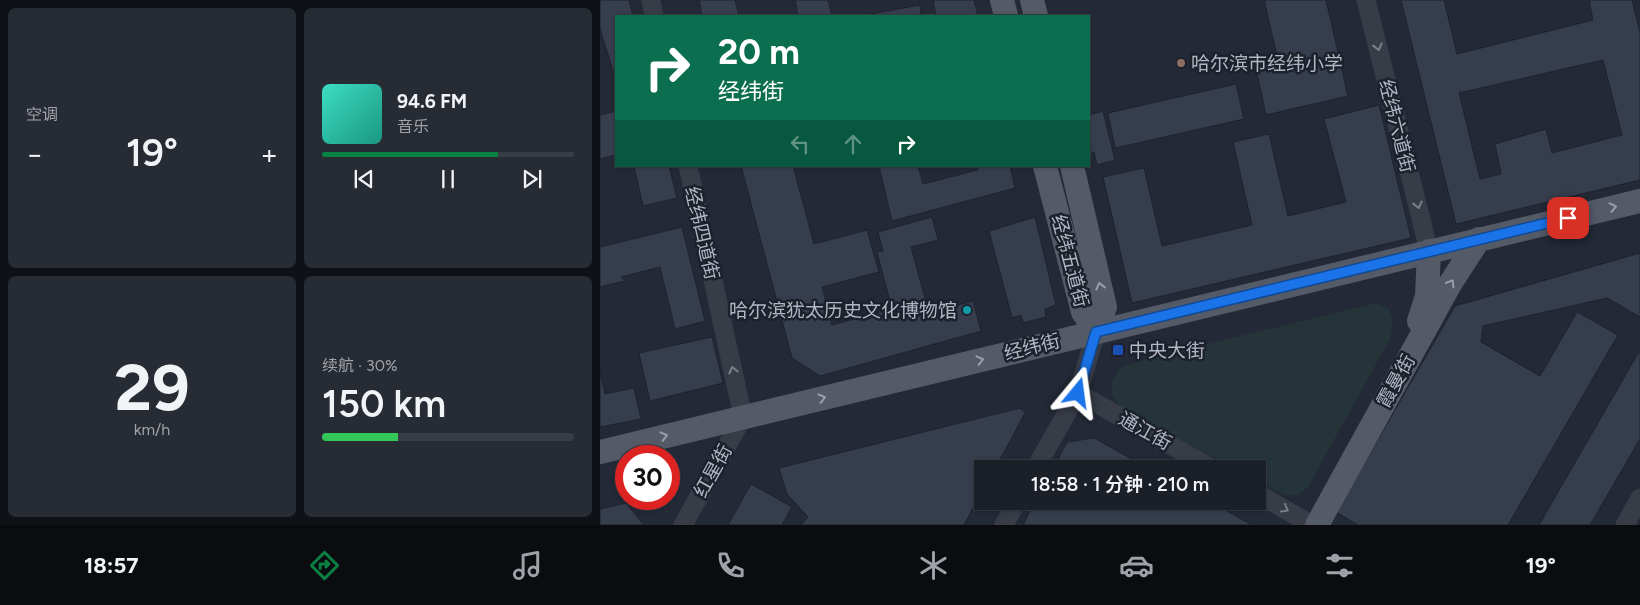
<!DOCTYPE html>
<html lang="zh">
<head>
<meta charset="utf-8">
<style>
  body { margin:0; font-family:Figtree,"Noto Sans SC",sans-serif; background:#272c34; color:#f1f3f6; height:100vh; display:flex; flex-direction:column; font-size:19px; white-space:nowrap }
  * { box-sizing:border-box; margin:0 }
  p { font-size:16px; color:#9fa2a8 }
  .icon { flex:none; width:28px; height:28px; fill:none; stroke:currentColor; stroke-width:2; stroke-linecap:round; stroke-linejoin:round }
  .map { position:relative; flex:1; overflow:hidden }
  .sheet { display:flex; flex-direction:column; gap:8px; padding:8px; background:#0e1116; width:600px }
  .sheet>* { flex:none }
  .banner { position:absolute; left:15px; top:15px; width:475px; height:152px; border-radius:0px; box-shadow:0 1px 4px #0004,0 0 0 1px #383d45; background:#0b6e4f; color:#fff; overflow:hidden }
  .speed { position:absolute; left:15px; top:445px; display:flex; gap:10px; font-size:25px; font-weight:700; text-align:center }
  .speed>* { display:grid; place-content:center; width:65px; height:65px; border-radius:50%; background:#1a1f28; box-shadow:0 1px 4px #0004,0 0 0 1px #383d45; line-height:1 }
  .speed .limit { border:8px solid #d22; background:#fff; color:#111 }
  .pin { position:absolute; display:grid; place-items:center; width:42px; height:42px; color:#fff; margin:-21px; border-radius:10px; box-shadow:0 2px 8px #0006 }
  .me { position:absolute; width:55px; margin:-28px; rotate:16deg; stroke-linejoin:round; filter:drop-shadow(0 0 4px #0008) }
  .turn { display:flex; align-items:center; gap:18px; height:105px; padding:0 20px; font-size:22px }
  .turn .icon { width:65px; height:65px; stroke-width:2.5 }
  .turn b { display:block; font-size:35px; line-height:42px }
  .lanes { display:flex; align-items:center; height:48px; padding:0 20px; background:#0003; justify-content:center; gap:25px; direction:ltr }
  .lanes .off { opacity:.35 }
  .big { font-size:38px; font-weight:600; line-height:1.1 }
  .sheet .card { flex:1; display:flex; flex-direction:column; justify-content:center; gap:8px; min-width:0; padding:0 18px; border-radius:8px; background:#272c34 }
  .sheet .dial { align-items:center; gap:0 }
  .dial b { font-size:65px; line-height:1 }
  .song { display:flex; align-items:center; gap:15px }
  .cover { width:60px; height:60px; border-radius:8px; background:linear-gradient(135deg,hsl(170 70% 55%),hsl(170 70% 35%)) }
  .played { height:5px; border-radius:2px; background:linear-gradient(90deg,#0b8043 70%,#383d45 70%) }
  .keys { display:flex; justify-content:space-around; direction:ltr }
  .heat { display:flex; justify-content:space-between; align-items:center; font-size:28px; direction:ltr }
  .charge { height:8px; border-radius:4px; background:linear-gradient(90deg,#34c759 30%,#383d45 0) }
  .sheet .tiles { flex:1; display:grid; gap:8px; grid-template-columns:repeat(2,1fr) }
  .trip { position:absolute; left:374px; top:460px; width:292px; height:50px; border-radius:0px; background:#1a1f28; box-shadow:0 1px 4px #0004,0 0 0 1px #383d45; font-weight:600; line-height:50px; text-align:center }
  .tab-bar { display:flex; height:80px; justify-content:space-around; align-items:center; background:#0a0c10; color:#9fa2a8 }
  .tab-bar .icon { width:35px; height:35px }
  .tab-bar .on { color:#0b8043 }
  .tab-bar b { font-size:22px; color:#f1f3f6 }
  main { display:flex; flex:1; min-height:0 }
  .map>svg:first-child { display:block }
  .green { fill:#253438 }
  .building { fill:#363d4d; stroke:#1e232e; fill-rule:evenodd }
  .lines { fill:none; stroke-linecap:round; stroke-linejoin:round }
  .minor { stroke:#373c47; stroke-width:19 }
  .major { stroke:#555a67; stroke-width:24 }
  .oneway { stroke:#7a7f8b }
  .oneway2 { stroke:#9a9fac }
  .route-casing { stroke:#114b97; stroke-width:12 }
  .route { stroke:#1a73e8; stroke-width:9 }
  .education-dot { fill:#8d6e63; stroke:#1c212c; stroke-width:2 }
  .culture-dot { fill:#0f9aa8; stroke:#1c212c; stroke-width:2 }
  .transit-dot { fill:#1a4fb4; stroke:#1c212c; stroke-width:2 }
  .labels { text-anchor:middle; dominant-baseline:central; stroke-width:5; stroke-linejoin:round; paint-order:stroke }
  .poi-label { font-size:19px; fill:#b1b6c3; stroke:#1c212c; text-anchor:start }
  .street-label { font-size:19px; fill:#b1b6c3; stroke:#1c212c }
</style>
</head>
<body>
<main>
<section class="sheet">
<div class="tiles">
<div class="card"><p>空调</p>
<div class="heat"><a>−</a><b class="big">19°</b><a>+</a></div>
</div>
<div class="card">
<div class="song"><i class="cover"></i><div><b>94.6 FM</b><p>音乐</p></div></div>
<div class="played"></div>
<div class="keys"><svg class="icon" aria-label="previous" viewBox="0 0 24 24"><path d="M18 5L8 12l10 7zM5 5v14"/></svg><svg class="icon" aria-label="pause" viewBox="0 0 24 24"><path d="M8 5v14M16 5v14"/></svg><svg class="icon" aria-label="next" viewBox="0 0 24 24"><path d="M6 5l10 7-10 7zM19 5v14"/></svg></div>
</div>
<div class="card dial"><b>29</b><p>km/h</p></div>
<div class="card"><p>续航 · 30%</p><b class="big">150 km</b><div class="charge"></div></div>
</div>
</section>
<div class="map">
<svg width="1040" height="525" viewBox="0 0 1040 525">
  <rect width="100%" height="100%" fill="#232936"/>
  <path class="green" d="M776,303L789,308L793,321L790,339L708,487L699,495H684L658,481V469H635L520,407L512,395L511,382L520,368L538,361Z"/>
  <path class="building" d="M0,0H29L33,16H16V80L0,29Z
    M99,0H135L139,16H102Z
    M195,0H228L232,16H198Z
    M333,0H374L378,16H336Z
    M664,0H726L748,96L666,115L656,69L679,64Z
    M801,0H844L857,54L993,20L989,0H1032L1040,32V180L856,224ZM1003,60L1022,135L952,153L946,129L895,144L901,174L880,179L859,93Z
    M320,5L321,16H261Z
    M636,84L644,119L515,148L508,113Z
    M779,105L811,238L532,303L503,177L544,168L562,246L652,225L633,142L669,134L688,216L746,202L724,119Z
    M16,111V155L0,159V115Z
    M503,111L515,160L497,165L494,152L489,153V115Z
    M34,166H69L77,198L43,206Z
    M141,166H193L214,244L267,230L279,272L222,287L232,325L292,309L277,252L283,251L278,232L332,217L338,240L311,247L329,313L373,301L381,331L220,376L192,358Z
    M279,166H318L323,184L378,170L377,166H410L415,188L292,221Z
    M435,217L456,305L445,309L446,317L423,323L421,315L412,318L389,231Z
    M82,227L105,321L75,329L60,267L21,277L25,281L0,287V247Z
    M1040,253V317L1007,298L883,326L881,342L940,376L977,312L1018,335L908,525H758L736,512L855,306Z
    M112,337L123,383L50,401L39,353Z
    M1040,350V439L990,525H939Z
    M0,371L5,394L34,388L41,419L0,427Z
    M420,408L425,413L395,469H382V491L364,525H201L208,517L187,494L179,468Z
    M494,438L550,469H453L467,442Z
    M151,484L192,507L182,525H128Z
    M435,501H609L652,525H423Z
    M26,503L44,525H0V509Z"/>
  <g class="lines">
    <path class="minor" d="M51,0L54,16
      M766,0L829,251
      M478,393L613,469
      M435,469L478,393L496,332
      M658,494L712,525
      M83,525L143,417L88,166
      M404,525L417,501
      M1025,525L1040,498"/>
    <path class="major" d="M402,0L406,16
      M432,0L436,16
      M445,166L483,312L496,332
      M472,166L505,307L496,332
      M819,321L827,296L829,251
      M0,452L1040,201
      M717,525L850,284L879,239"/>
  </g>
  <defs><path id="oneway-chevron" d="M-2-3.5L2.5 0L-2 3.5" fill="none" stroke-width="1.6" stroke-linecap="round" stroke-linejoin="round" transform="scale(1.25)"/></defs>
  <g class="oneway">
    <use href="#oneway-chevron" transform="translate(778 47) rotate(76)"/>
    <use href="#oneway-chevron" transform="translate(818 205) rotate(76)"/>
    <use href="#oneway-chevron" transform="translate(133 370) rotate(-103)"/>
    <use href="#oneway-chevron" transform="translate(685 509) rotate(29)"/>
  </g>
  <g class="oneway2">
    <use href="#oneway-chevron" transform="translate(1013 207) rotate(-13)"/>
    <use href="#oneway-chevron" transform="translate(851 283) rotate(-59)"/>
    <use href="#oneway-chevron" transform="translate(500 286) rotate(-104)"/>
    <use href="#oneway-chevron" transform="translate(380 360) rotate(-14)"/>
    <use href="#oneway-chevron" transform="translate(222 398) rotate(-14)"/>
    <use href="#oneway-chevron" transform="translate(64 436) rotate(-14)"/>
  </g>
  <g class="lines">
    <g class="route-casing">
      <path id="route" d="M478,393L496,332L968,218"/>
    </g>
    <use href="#route" class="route"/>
  </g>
  <circle class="education-dot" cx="581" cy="63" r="5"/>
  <circle class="culture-dot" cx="367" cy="310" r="5"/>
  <rect class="transit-dot" x="512" y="344" width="12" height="12" rx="2.5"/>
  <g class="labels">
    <g class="poi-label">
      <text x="591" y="63">哈尔滨市经纬小学</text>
      <text x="357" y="310" text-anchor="end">哈尔滨犹太历史文化博物馆</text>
      <text x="529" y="350">中央大街</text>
    </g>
    <g class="street-label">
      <text transform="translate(797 126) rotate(76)">经纬六道街</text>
      <text transform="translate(102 233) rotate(77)">经纬四道街</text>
      <text transform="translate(470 261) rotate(75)">经纬五道街</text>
      <text transform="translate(432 347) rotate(-14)">经纬街</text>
      <text transform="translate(796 381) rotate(-61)">霞曼街</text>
      <text transform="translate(545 431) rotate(29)">通江街</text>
      <text transform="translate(113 471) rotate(-61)">红星街</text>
    </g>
  </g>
</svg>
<div class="speed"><div class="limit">30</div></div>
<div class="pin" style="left:968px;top:218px;background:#d93025"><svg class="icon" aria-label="arrive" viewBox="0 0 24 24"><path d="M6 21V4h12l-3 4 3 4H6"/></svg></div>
<svg class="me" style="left:478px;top:393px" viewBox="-20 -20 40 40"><path d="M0-17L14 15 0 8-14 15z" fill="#1a73e8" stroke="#fff" stroke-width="4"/></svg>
<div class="trip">18:58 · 1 分钟 · 210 m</div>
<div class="banner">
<div class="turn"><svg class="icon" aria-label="right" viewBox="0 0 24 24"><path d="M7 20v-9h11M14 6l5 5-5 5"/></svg><div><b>20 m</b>经纬街</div></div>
<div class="lanes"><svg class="icon off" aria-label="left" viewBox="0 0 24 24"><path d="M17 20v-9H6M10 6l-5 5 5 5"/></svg><svg class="icon off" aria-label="ahead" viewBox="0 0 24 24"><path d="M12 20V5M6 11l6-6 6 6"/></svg><svg class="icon" aria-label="right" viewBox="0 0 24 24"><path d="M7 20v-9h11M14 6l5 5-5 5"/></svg></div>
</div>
</div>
</main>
<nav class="tab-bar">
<b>18:57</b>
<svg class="icon on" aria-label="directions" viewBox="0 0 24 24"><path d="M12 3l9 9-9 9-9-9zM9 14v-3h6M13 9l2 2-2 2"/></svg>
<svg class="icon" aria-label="music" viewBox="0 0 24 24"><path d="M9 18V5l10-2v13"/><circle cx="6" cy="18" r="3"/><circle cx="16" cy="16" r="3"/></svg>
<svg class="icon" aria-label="phone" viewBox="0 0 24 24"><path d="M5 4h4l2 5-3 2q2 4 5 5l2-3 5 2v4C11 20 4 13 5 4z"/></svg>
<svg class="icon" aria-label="climate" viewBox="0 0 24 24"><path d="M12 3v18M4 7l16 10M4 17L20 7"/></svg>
<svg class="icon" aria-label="car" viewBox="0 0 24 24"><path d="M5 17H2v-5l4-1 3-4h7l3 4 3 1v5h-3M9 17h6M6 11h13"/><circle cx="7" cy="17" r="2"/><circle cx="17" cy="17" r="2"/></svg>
<svg class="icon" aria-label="filters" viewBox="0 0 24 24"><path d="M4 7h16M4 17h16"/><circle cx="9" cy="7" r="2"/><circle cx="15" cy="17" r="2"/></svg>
<b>19°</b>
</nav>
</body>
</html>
